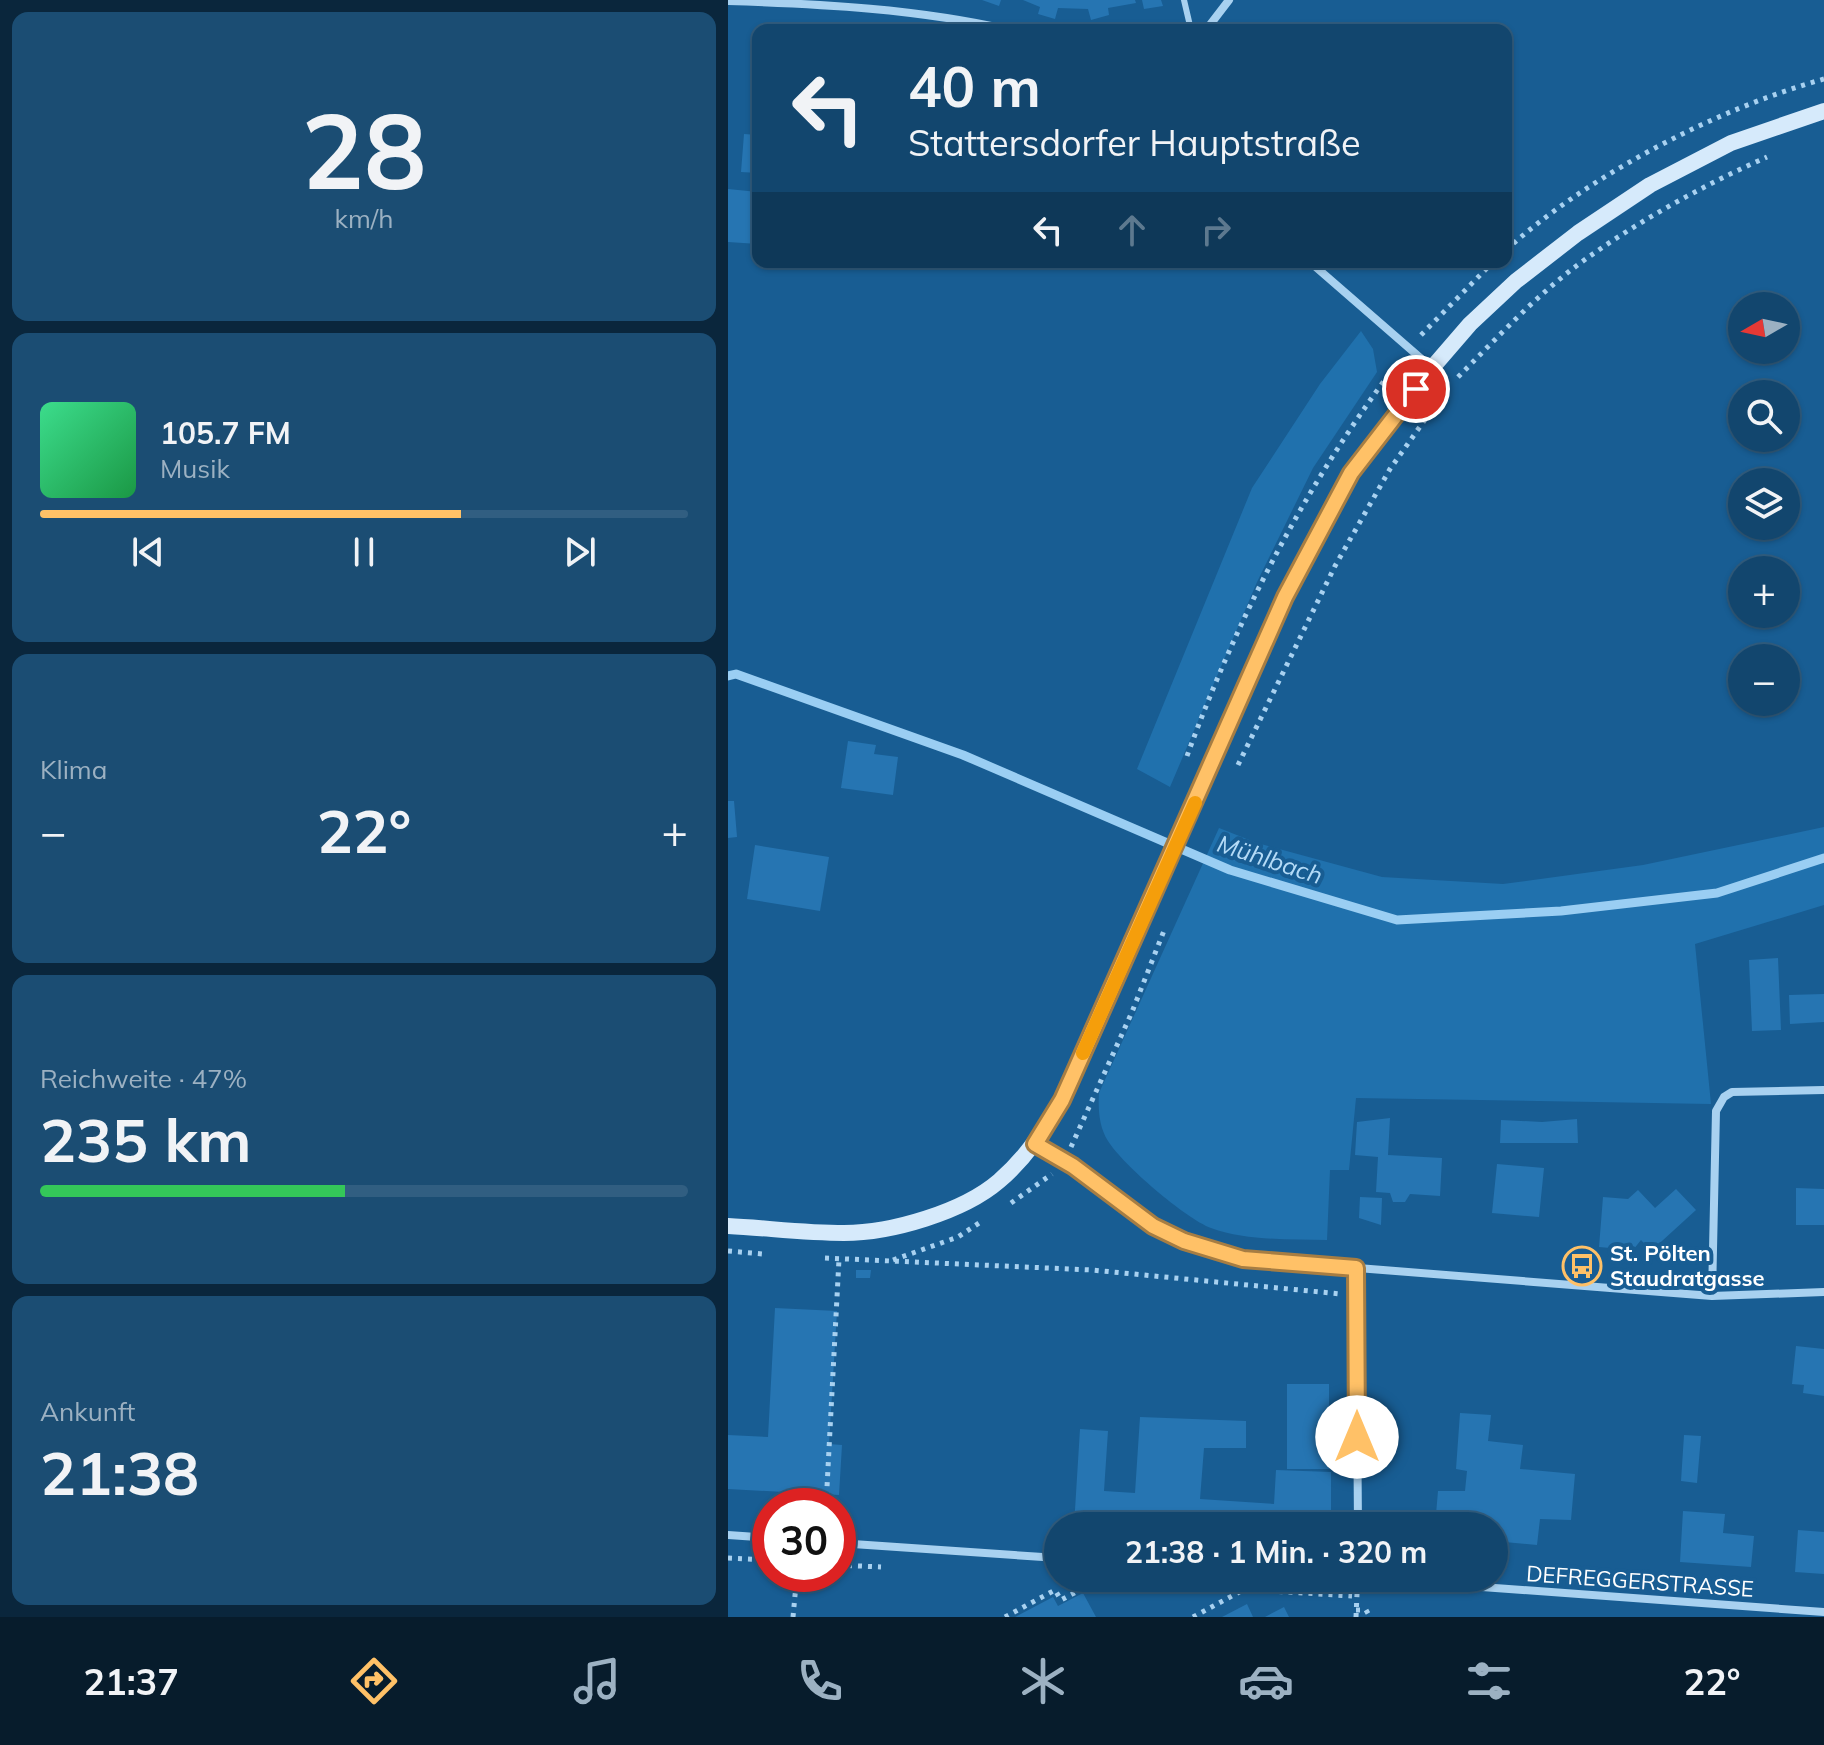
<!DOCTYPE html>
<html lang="de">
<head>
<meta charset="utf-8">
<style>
  body { margin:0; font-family:Mulish,sans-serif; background:#1b4d73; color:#f1f3f6; height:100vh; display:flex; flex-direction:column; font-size:30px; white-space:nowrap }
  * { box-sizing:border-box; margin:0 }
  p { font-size:26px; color:#9cb1c2 }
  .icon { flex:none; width:44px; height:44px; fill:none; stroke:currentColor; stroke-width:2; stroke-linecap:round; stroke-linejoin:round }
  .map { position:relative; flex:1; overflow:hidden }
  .side { display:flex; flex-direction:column; gap:12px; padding:12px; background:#0a263c; width:728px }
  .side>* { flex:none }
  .hud { position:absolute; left:24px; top:24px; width:760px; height:244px; border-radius:16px; box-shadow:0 2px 6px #0004,0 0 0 2px #315e81; background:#12466e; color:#f1f3f6; overflow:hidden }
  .needle { width:52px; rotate:261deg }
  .tools { position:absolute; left:1000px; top:292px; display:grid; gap:16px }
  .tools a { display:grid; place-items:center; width:72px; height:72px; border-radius:50%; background:#12466e; box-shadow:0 2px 6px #0004,0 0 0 2px #315e81; font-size:40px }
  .speed { position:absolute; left:24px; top:1488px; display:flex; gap:16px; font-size:40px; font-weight:700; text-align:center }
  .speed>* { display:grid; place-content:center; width:104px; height:104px; border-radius:50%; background:#12466e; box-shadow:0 2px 6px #0004,0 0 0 2px #315e81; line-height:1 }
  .speed .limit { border:12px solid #d22; background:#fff; color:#111 }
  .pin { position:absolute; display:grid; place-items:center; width:68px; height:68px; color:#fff; margin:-34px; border:4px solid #fff; border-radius:50%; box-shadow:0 2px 8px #0007 }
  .me { position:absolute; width:88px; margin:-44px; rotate:0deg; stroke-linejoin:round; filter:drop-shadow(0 0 6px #0008) }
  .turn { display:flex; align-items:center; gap:28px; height:168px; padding:0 24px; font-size:36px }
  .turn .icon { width:104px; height:104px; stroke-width:2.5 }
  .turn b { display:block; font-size:56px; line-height:68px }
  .lanes { display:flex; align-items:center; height:76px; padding:0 24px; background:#0003; justify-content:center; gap:40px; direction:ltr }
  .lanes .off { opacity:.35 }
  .big { font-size:60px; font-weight:700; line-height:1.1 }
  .side .widget { flex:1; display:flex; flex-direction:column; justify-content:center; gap:12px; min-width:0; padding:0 28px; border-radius:16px; background:#1b4d73 }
  .side .dial { align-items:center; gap:0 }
  .dial b { font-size:104px; line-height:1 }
  .song { display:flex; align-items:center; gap:24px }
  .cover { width:96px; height:96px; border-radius:12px; background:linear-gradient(135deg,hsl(150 70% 55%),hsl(140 70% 35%)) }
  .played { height:8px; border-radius:4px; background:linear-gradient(90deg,#ffc167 65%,#315e81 65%) }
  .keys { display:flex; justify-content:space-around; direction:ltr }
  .heat { display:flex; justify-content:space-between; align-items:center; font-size:44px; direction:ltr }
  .charge { height:12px; border-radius:6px; background:linear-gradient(90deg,#34c759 47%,#315e81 0) }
  .trip { position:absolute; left:316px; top:1512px; width:464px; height:80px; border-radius:40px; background:#12466e; box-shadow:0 2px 6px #0004,0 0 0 2px #315e81; font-weight:700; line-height:80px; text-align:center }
  .dock { display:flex; height:128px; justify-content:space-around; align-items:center; background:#071c2c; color:#9cb1c2 }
  .dock .icon { width:56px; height:56px }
  .dock .selected { color:#ffc167 }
  .dock b { font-size:36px; color:#f1f3f6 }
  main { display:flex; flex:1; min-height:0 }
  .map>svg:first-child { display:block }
  .green { fill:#2071ad }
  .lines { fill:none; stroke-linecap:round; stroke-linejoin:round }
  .stream { stroke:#9acef3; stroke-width:9 }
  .building { fill:#2675b2 }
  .path { stroke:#a8d1f0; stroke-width:5; stroke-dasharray:4 6; stroke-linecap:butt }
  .lane { stroke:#a8d1f0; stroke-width:6 }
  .street { stroke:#a8d1f0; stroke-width:8 }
  .secondary { stroke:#d6eafb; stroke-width:16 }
  .route-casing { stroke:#a67d43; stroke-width:20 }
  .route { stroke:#ffc167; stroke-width:14 }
  .slow { stroke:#f59e0b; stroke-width:14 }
  .labels { text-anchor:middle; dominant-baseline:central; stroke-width:8; stroke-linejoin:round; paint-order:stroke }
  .poi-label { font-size:22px; font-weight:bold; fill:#fff; stroke:#185d93; text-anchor:start }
  .street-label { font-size:22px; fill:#fff; stroke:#185d93 }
  .water-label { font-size:24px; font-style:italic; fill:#b4dbf7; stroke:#185d93 }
</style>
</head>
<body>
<main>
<section class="side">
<div class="widget dial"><b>28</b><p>km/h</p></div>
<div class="widget">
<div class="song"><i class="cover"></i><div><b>105.7 FM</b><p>Musik</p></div></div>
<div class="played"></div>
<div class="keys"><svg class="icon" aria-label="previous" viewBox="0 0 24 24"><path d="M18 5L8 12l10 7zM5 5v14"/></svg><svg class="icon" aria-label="pause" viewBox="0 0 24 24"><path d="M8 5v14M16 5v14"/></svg><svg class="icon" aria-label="next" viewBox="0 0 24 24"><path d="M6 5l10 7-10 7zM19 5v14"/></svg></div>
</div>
<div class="widget"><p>Klima</p>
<div class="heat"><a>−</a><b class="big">22°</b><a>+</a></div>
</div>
<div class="widget"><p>Reichweite · 47%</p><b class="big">235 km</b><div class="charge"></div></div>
<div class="widget"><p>Ankunft</p><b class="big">21:38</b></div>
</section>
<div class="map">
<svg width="1096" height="1617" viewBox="0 0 1096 1617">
  <rect width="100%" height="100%" fill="#185d93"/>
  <path class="green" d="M633,331L645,349L649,372L585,468L529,582L442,787L409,769L524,488L592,384Z
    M1096,827V905L967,944L983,1104L628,1098L621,1170H602L599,1240C561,1239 519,1241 483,1228C457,1218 395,1165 380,1141C371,1127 370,1109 371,1093L491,828L529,843L654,877L775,884L915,865Z"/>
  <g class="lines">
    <path class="stream" d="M0,676L8,674L235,755L502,870L669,920L833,911L989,893L1096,858"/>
  </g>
  <path class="building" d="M254,0H273L271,6Z
    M295,0H407L408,3L380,8L381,15L363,20L360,9L330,8L327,19L310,14L312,7Z
    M414,0H433L435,6L416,9Z
    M28,63H30V83H26Z
    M16,134L30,135V173L13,172Z
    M0,189L30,192V244L0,242Z
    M120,741L148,745L146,754L170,757L165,795L113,788Z
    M0,801H6L9,837L0,838Z
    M27,845L101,857L92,911L19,899Z
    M1050,958L1053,1030L1024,1031L1021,960Z
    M1096,994V1022L1062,1024L1061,995Z
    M662,1118L660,1155L714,1158L712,1196L682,1194L677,1202H665L662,1193L648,1192L650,1157L627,1155L629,1122Z
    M849,1119L850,1143H772L773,1120L814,1122Z
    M769,1164L816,1168L811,1217L764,1213Z
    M1068,1188L1096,1189V1225H1068Z
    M948,1189L968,1210L923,1251L913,1240L905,1250L871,1247L875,1197L900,1199L910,1190L927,1208Z
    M632,1197L654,1198L653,1225L631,1218Z
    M128,1270H143L142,1278H128Z
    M47,1308L109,1311L101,1444L114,1445L111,1495L0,1489V1435L40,1437Z
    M1068,1346L1096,1349V1396L1075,1393L1076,1385L1064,1384Z
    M559,1384H601V1469H559Z
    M732,1413L763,1415L760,1441L795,1445L792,1469L847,1474L843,1520L812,1519L809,1545L766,1541V1526H707L710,1491H737L739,1471L728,1469Z
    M412,1417L518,1421V1448H476L472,1499L546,1504L548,1470L603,1472V1521L611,1522V1526H346L352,1429L380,1431L376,1491L407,1493Z
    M956,1435L973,1436L969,1483L953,1481Z
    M955,1511L997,1514L995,1533L1026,1536L1023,1567L952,1562Z
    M1070,1530L1096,1532V1574L1067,1572Z
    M355,1593L368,1617H287L325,1597L330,1606Z
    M519,1604L525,1617H494Z
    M556,1607L561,1617H537Z"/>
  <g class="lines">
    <path class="path" d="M778,250C861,175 988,109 1096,79
      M693,335L765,262
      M730,377C772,335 813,290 862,256C916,218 978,184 1039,157
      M459,756C510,616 580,480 671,361
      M510,765L607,566L662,469L713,397
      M343,1147L404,1012L437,928
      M283,1203L324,1174
      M0,1251L35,1254
      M97,1258L364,1270L613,1294
      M165,1260L230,1237L251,1223
      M98,1506L111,1259
      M0,1558L42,1560
      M110,1565L153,1567
      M331,1578L624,1596
      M628,1610H638L642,1617
      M65,1617L69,1574
      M277,1617L327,1590L333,1600L367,1582
      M465,1617L515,1590
      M628,1617L629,1594"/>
    <path class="lane" d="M456,0L463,30"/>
    <path class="street" d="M0,1C95,4 190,9 282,30
      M478,30L501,0
      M582,262L704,368
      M307,1144L345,1166L425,1226L456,1241L515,1259L984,1296L1096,1292
      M628,1268L630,1526
      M984,1296L988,1111L996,1097L1004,1092L1096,1090
      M0,1535L42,1538
      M110,1543L330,1558
      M630,1578L1096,1612"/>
    <path class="secondary" d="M0,1226C39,1228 77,1233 116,1233C163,1233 235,1212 271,1181C298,1158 316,1130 334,1100L557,597L623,473L704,368L742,324L788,281L850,233L922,185L1003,143L1096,111"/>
  </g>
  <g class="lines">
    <g class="route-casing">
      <path id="route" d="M629,1437L628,1268L515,1259L456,1241L425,1226L345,1166L307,1144L334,1100L347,1071L557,597L623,473L688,389"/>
    </g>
    <use href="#route" class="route"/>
    <path class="slow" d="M355,1053L467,803"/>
  </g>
  <defs>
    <g id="bus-ring" transform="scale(2)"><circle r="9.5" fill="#185d93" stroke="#ffc167" stroke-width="1.5"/><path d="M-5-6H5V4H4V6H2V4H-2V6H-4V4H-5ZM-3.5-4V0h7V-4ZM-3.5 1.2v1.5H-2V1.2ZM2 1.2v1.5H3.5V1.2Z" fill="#ffc167"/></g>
  </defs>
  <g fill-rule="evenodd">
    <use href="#bus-ring" x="854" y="1266"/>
  </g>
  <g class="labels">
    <g class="poi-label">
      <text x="882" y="1253">St. Pölten<tspan x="882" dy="25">Staudratgasse</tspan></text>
    </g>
    <g class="street-label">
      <text transform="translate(912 1581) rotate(4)">DEFREGGERSTRASSE</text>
    </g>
    <g class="water-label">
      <text transform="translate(542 859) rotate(18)">Mühlbach</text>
    </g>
  </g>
</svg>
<div class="tools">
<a><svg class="needle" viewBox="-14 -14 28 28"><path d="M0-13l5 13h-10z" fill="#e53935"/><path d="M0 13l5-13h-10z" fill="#9cb1c2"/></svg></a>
<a><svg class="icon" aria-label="search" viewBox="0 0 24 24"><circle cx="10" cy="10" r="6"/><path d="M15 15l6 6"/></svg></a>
<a><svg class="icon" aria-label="layers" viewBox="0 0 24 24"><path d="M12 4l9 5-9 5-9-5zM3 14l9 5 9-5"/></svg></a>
<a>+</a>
<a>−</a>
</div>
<div class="speed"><div class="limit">30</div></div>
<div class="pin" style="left:688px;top:389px;background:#d93025"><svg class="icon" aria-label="arrive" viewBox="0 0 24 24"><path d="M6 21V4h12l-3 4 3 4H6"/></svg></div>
<svg class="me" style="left:629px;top:1437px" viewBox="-20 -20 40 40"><circle r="19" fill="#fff"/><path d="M0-13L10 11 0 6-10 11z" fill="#ffc167"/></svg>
<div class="trip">21:38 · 1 Min. · 320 m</div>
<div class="hud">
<div class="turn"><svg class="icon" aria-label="left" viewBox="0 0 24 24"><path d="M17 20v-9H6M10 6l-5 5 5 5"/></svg><div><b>40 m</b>Stattersdorfer Hauptstraße</div></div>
<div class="lanes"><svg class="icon" aria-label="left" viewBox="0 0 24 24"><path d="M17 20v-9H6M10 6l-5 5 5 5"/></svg><svg class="icon off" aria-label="ahead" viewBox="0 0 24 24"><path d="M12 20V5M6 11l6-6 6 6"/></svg><svg class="icon off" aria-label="right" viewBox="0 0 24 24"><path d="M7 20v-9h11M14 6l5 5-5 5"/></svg></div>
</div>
</div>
</main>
<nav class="dock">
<b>21:37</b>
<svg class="icon selected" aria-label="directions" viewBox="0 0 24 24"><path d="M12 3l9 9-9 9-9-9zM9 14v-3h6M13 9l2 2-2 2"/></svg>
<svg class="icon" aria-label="music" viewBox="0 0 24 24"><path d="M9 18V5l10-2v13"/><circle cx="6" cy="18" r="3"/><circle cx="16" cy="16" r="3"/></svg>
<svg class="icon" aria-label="phone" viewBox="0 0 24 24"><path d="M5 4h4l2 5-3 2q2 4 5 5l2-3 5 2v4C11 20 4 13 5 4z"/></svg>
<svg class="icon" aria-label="climate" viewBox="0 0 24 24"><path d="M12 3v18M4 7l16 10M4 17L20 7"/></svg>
<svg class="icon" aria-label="car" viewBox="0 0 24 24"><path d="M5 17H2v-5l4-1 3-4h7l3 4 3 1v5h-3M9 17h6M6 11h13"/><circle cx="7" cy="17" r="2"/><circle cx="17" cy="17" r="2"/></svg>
<svg class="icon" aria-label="filters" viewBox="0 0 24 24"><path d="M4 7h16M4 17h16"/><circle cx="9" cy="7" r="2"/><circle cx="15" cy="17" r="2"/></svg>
<b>22°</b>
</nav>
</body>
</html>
